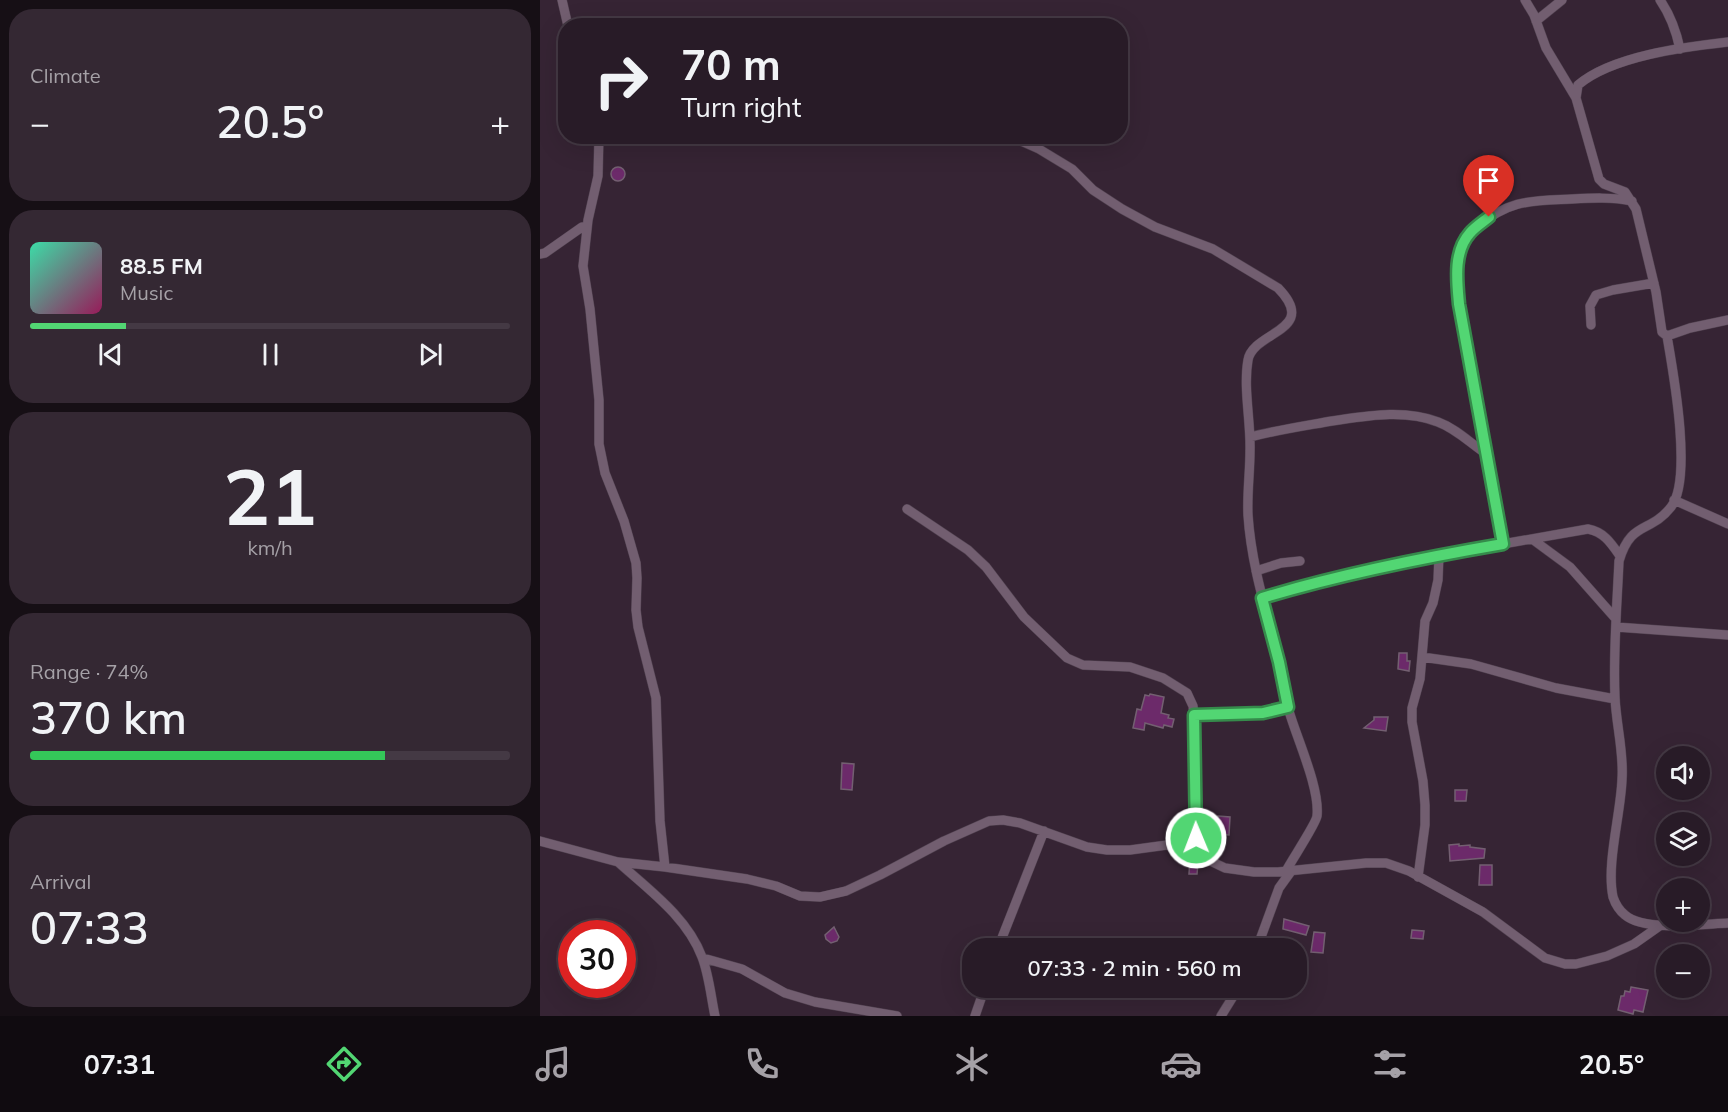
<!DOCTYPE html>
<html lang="en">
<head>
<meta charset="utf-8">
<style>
  body { margin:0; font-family:Mulish,sans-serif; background:#342833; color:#f1f3f6; height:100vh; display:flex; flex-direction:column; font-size:22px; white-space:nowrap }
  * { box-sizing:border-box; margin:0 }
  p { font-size:20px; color:#a5a1a7 }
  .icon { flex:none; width:33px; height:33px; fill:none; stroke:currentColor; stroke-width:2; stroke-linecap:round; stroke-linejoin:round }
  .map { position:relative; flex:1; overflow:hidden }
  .sheet { display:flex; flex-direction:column; gap:9px; padding:9px; background:#160f15; width:540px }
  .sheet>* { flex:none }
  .guide { position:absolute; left:18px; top:18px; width:570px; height:126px; border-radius:24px; box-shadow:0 6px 24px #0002,0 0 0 2px #443944; background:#281b27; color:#f1f3f6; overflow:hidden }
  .tools { position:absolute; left:1116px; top:746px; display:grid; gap:12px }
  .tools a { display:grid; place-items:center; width:54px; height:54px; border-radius:50%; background:#281b27; box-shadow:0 6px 24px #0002,0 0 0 2px #443944; font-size:30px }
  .speed { position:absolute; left:18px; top:920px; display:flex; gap:12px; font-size:30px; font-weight:700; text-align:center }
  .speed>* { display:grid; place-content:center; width:78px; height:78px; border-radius:50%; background:#281b27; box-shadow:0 6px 24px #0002,0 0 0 2px #443944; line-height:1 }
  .speed .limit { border:9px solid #d22; background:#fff; color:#111 }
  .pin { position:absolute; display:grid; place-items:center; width:51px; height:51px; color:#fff; margin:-62px -26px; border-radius:50% 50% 50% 0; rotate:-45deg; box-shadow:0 0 6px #0007 }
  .pin .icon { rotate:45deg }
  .me { position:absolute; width:66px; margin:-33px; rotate:359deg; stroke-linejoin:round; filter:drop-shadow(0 0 4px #0008) }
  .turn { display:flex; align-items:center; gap:21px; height:126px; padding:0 24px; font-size:27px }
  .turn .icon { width:78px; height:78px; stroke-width:2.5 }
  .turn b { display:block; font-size:42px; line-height:51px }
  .big { font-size:45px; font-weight:600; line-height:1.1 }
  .sheet .tile { flex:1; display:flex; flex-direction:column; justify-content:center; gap:9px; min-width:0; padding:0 21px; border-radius:24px; background:#342833 }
  .sheet .dial { align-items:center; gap:0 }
  .dial b { font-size:78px; line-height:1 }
  .song { display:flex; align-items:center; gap:18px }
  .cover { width:72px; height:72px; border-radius:9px; background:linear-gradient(135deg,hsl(160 70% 55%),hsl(330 70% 35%)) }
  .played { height:6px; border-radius:3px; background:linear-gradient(90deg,#52d673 20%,#443944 20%) }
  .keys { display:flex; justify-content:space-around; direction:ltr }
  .heat { display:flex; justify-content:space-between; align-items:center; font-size:33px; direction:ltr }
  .charge { height:9px; border-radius:4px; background:linear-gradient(90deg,#34c759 74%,#443944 0) }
  .trip { position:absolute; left:422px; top:938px; width:345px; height:60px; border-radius:24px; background:#281b27; box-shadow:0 6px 24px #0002,0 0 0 2px #443944; font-weight:600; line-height:60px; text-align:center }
  .tabs { display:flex; height:96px; justify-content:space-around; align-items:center; background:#100b10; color:#a5a1a7 }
  .tabs .icon { width:42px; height:42px }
  .tabs .selected { color:#52d673 }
  .tabs b { font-size:27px; color:#f1f3f6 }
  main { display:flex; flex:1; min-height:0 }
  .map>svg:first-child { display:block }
  .building { fill:#6c2a6a; stroke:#735f71; stroke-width:1.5 }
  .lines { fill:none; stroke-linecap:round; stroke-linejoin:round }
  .minor-casing { stroke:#514250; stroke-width:10 }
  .minor { stroke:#725e70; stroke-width:9 }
  .route-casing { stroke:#358b4b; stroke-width:15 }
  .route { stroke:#52d673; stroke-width:10 }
</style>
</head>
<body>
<main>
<section class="sheet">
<div class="tile"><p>Climate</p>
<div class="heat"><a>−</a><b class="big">20.5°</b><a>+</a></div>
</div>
<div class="tile">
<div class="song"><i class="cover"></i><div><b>88.5 FM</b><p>Music</p></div></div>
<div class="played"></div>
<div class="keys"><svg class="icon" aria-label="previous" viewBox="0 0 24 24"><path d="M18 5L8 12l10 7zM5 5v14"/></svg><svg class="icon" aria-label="pause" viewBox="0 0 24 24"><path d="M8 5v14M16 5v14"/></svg><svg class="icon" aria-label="next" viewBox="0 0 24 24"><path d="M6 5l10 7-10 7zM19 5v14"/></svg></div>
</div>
<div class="tile dial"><b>21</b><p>km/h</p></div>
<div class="tile"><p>Range · 74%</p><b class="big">370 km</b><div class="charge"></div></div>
<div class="tile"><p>Arrival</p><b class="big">07:33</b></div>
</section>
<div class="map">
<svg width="1188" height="1016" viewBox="0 0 1188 1016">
  <rect width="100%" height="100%" fill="#362434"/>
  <path class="building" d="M71 174a7 7 0 1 1 14 0a7 7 0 1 1-14 0Z
    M859,653H867V661H870L869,671L858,669Z
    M610,694L624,697L621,713L629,715L628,718L634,719L632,727L624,725L623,728L605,723L604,730L593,728L597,709L601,710L605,695L609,696Z
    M834,717H848L846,731L824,728L834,720Z
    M302,763L314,764L312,790L301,789Z
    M915,790H927L926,801H915Z
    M678,816L690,817L689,835L676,834Z
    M919,844V846L930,845V847L945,849L944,858L910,861L909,845Z
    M650,859L658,863L657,874H649Z
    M940,865H952V885H939Z
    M744,919L769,926L766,935L743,929Z
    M294,927L299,937L297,941L291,943L286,939L285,935Z
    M872,930L884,931L883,939L871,938Z
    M774,932L785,933L783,953L771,952Z
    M1091,987L1108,990L1103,1012L1094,1010L1093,1014L1078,1010L1081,996H1084L1085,991L1090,992Z"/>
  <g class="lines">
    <g class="minor-casing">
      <path id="minor" d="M22,0L28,26
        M985,0L994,15L1006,48L1036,98
        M1120,0C1131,16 1136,30 1140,49
        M996,21L1022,0
        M1188,42C1144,47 1072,56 1038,85L1036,98L1059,179L1064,184L1085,192L1096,209L1116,292L1122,332L1127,336L1150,328L1188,320
        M59,136L58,176L48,220L43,266L50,309L59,400V444L65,473L84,521L96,563L97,578L96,610L98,627L116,698L120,821L125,867
        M470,136L499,149L532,169L553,190L582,209L615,227L673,249L738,288C780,331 713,331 708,360C703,388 711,422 710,451C710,472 707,493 708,515C711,562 725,607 737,653C741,672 743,692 749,711C757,739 780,788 777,816C776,824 751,861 746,871
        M0,254L5,253L42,227
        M1051,325L1050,306L1056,295L1073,290L1114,283
        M1127,336C1133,371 1153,479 1131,507C1110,534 1091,520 1079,561C1077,606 1073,652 1075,697C1076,724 1084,752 1082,779C1081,813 1066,864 1073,897C1075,903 1080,911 1085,915C1105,932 1163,924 1188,923
        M710,437C737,430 764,426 792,421C827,416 864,409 898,422C917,429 931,444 948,455
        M1134,500L1188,524
        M367,509L428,550L446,567L484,617L527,658L543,665L590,667L623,678L647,693L653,706L655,725L656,855
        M992,539L1030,567L1076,619
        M963,544L919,304C917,288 914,269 919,253C922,243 929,234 937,227C970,199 991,201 1032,199C1052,198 1072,197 1092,201
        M716,571L741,563L760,561
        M722,598L775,582L860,562L1048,529C1064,532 1071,543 1080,556
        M1076,627L1188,635
        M882,657L931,664L1016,688L1075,699
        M654,715L723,713L748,707
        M0,841L78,862L125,867L207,879L236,886L260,896L280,897L306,891L340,875L404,841L449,821L463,820L480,823L547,847L567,850H590L627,845L639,846L685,868L714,872H738L826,863H846L869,871L943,912L1005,958L1025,964H1036L1067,956L1094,944L1121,925
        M78,862C109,890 147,917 162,957C169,975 171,997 175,1016
        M878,877L885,825V805L883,781L872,722V708L880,679L885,621L893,603L898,580L899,555
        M458,948L504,831
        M717,948L739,888L752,870
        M163,958L202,969L245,993L275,1002L357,1016
        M435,1016L445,987
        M681,1016L699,987"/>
    </g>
    <use href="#minor" class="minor"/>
  </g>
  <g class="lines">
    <g class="route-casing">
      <path id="route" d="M656,838L654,715L723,713L748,707L739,662L722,598C801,574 881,558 963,544L919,304C917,281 913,252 930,233C935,227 943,222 949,217"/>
    </g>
    <use href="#route" class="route"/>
  </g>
</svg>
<div class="tools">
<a><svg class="icon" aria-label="sound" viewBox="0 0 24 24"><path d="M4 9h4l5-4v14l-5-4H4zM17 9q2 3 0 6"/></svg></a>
<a><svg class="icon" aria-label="layers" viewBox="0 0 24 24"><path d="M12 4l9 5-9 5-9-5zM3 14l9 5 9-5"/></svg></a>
<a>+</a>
<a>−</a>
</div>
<div class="speed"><div class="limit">30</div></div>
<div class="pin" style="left:949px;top:217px;background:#d93025"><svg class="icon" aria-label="arrive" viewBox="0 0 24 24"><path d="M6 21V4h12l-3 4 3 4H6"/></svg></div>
<svg class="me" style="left:656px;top:838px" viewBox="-20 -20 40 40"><circle r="17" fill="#52d673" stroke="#fff" stroke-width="3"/><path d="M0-11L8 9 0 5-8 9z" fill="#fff"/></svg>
<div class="trip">07:33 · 2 min · 560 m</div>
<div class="guide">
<div class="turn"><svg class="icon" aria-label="right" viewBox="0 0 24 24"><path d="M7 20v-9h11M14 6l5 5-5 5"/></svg><div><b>70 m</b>Turn right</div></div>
</div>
</div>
</main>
<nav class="tabs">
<b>07:31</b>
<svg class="icon selected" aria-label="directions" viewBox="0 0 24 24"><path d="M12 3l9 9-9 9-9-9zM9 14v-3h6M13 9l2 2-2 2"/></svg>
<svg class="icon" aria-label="music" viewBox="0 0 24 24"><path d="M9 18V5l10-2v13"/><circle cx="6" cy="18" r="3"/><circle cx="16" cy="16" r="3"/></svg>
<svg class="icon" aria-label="phone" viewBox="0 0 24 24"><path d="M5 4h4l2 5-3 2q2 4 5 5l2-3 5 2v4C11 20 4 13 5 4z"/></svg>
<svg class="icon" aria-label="climate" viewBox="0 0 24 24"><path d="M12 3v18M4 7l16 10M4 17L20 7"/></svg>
<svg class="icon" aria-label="car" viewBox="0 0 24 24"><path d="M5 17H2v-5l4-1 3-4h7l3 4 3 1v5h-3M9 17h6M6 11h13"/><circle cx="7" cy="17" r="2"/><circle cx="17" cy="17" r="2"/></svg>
<svg class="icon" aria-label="filters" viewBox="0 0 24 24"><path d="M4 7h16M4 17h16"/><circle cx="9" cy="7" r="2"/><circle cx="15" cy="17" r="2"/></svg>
<b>20.5°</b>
</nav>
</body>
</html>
